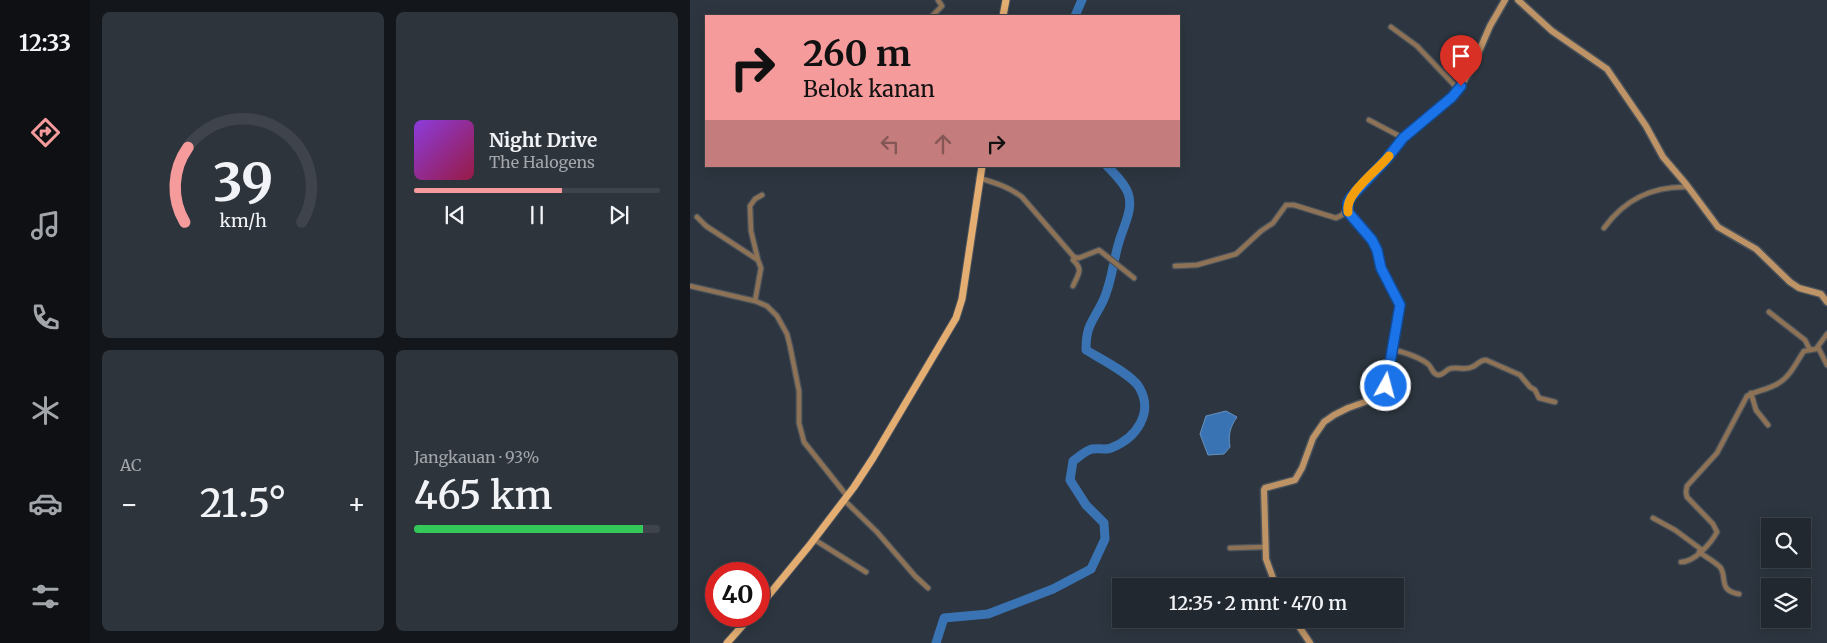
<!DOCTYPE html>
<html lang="id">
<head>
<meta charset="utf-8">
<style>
  body { margin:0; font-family:Merriweather,serif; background:#2e343c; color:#f1f3f6; height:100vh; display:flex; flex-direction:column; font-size:19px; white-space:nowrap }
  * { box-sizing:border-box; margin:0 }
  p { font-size:16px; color:#a2a6ab }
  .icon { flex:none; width:28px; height:28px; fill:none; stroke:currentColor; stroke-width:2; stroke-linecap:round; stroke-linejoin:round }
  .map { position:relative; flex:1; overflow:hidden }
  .drawer { display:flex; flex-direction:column; gap:12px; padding:12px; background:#13161a; width:600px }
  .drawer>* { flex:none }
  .top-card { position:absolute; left:15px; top:15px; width:475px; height:152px; border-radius:0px; box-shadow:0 2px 12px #0003,0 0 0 1px #3f444c; background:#f59b9c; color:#111; overflow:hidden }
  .tools { position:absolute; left:1071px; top:518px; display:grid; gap:10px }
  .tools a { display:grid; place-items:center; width:50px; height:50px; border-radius:0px; background:#222830; box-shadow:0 2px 12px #0003,0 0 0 1px #3f444c; font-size:25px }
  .speed { position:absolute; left:15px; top:562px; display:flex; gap:10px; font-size:25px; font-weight:700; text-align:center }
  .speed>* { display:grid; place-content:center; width:65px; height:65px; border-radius:50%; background:#222830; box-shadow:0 2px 12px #0003,0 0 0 1px #3f444c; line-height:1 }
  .speed .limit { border:8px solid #d22; background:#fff; color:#111 }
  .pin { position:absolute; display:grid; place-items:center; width:42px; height:42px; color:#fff; margin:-51px -21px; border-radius:50% 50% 50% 0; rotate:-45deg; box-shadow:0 0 5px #0007 }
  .pin .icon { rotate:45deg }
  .me { position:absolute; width:55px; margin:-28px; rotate:7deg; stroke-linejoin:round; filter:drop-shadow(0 0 4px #0008) }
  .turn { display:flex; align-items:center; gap:18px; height:105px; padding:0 15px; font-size:22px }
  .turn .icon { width:65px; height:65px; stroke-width:2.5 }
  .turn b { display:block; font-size:35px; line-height:42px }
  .lanes { display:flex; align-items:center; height:48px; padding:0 15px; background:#0003; justify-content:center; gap:25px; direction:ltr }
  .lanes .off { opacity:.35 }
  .big { font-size:38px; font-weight:600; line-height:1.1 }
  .drawer .card { flex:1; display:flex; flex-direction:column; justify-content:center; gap:8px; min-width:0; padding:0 18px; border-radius:8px; background:#2e343c }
  .drawer .dial { align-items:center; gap:0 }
  .dial svg { height:130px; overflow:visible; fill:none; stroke:#3f444c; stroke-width:7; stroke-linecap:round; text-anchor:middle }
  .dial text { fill:#f1f3f6; stroke:none }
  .song { display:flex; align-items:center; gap:15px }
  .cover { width:60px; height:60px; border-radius:8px; background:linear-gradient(135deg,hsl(270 70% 55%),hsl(340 70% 35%)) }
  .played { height:5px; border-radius:2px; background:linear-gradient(90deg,#f59b9c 60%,#3f444c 60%) }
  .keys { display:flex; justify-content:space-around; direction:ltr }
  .heat { display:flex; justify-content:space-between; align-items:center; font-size:28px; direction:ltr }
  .charge { height:8px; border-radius:4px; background:linear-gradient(90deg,#34c759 93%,#3f444c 0) }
  .drawer .tiles { flex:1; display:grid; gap:12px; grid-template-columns:repeat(2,1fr) }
  .trip { position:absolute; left:422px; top:578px; width:292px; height:50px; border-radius:0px; background:#222830; box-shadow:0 2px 12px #0003,0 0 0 1px #3f444c; font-weight:600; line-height:50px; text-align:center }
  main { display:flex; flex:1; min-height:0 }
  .dock { display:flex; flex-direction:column; width:90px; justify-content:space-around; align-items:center; background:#0e1013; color:#a2a6ab }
  .dock .icon { width:35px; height:35px }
  .dock .active { color:#f59b9c }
  .dock b { font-size:22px; color:#f1f3f6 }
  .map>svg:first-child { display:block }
  .water { fill:#3973b3; stroke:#6590be }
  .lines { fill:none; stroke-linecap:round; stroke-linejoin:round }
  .river { stroke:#3973b3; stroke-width:9 }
  .street-casing { stroke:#4a525b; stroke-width:7 }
  .secondary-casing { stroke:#4a525b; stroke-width:9 }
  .primary-casing { stroke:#4a525b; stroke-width:9 }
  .street { stroke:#8d7256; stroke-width:4.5 }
  .secondary { stroke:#be9365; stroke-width:6 }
  .primary { stroke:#e4ad71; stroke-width:7 }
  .route-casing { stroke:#114b97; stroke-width:12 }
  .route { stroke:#1a73e8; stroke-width:9 }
  .slow { stroke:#f59e0b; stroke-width:9 }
</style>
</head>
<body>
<main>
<nav class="dock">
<b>12:33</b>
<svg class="icon active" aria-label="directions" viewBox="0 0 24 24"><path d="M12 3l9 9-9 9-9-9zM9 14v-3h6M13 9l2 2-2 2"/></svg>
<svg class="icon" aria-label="music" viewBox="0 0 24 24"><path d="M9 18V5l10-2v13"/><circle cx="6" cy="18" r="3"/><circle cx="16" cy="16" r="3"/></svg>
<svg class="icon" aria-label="phone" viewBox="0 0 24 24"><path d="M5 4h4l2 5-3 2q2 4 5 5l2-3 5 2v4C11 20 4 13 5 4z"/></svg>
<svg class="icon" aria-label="climate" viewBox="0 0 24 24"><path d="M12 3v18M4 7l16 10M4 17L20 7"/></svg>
<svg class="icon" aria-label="car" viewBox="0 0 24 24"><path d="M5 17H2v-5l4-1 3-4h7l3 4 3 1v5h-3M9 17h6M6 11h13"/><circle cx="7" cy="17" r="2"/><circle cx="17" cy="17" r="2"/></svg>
<svg class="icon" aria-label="filters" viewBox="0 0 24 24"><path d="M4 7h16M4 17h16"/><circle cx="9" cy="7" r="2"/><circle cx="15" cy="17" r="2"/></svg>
</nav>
<section class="drawer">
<div class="tiles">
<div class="card dial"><svg viewBox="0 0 100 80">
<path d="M14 69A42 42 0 1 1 86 69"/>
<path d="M14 69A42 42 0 0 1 16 23" stroke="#f59b9c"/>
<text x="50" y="56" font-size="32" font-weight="700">39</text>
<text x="50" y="72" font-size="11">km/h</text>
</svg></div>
<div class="card">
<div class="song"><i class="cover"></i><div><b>Night Drive</b><p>The Halogens</p></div></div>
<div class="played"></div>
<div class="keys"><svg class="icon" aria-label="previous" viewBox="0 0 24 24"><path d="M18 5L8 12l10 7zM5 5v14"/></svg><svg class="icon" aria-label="pause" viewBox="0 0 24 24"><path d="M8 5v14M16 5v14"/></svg><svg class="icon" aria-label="next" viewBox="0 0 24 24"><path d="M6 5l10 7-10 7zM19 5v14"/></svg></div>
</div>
<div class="card"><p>AC</p>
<div class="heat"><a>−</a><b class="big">21.5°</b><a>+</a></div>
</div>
<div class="card"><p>Jangkauan · 93%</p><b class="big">465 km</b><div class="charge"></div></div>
</div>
</section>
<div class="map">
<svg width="1137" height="643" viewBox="0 0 1137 643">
  <rect width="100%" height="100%" fill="#2d3640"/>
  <path class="water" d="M536,411L547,417C540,427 538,435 540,447L534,454L518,455L510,434L516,416Z"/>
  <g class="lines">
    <path class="river" d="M385,16L392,0
      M246,643L254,618L298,614L363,589L401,569L415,539L414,523L396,505L380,480L383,461C389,457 396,450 402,449C408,448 416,450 421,448C447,438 464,412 449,387C441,374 409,358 396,350C396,324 403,322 413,301C422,282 423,261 429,242C433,227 444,209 438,193C434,183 425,174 417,166"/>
    <g class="street-casing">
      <path id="street" d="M242,16L252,6L248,0
        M701,27L727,46L768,89
        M679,120L713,138
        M289,178C306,183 319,187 332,197L384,257L389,258L409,250L444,278
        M7,217L16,226L68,260L71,268L65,301
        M914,228C935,199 962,186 998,187
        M68,260L61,231L60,206L65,199L72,195
        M485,266L507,265L546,254L571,231L583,223L596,205H604L646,218L652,215L657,208
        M0,286L65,301L77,306L87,316L97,334L100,346L109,391V423L114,442L157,496
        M383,286C388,274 394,270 383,260L384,257
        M1079,312L1115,340L1120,350
        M1128,347L1137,365
        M701,349C713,352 728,356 738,364C742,367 742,374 748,375C753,375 755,371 759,369C766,366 775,371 782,367C788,365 789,360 796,360L830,375L840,387L845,390L849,398L865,402
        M1061,393L1066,410L1078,425
        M154,500L187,532L225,576L238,588
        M963,518L985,530L1012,550
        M125,540L176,572
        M540,548L575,547
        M1009,552C1016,557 1024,561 1030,567C1038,577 1027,590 1049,594
        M991,562C1005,562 1021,543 1027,532L1023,524L997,497L996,492L997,486L1027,453L1057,396C1066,391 1075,390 1083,386C1099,380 1105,364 1114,351L1126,349L1137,334"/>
    </g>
    <g class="secondary-casing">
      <path id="secondary" d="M828,0L862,31L917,69L956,126L973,157L996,184L1028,227L1066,249L1100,282L1109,288L1131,294L1137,302
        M586,586L576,559L574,490L575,488L605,480L612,468L623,438L634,422L644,415L658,408L689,397L697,386L709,305L691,268L687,250L682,240L658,212V203L661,197L695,161L713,138L762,97L771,86L784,63L800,26L815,0
        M604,619L620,643"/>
    </g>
    <g class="primary-casing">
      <path id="primary" d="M313,16L316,0
        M69,607L119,546L164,487L183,458L266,318L272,299L292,166
        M37,643L61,616"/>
    </g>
    <use href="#street" class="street"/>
    <use href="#secondary" class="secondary"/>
    <use href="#primary" class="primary"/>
  </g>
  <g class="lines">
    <g class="route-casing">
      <path id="route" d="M696,386L710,305L691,268L687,250L682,240L658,212V203L661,197L695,161L713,138L762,97L771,86"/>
    </g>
    <use href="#route" class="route"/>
    <path class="slow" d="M658,212C654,194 688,170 699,156"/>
  </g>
</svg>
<div class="tools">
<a><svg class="icon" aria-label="search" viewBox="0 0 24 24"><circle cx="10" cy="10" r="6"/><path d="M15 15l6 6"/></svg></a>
<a><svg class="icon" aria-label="layers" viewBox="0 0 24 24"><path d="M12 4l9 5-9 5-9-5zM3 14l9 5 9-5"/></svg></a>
</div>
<div class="speed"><div class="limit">40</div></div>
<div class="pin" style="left:771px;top:86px;background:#d93025"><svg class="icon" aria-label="arrive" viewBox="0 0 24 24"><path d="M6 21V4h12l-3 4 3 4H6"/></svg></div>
<svg class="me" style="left:696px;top:386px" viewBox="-20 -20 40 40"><circle r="17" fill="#1a73e8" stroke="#fff" stroke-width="3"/><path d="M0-11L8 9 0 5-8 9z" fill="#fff"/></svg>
<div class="trip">12:35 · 2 mnt · 470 m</div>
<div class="top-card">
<div class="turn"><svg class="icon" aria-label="right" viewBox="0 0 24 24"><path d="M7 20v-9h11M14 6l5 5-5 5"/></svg><div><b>260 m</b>Belok kanan</div></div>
<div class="lanes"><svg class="icon off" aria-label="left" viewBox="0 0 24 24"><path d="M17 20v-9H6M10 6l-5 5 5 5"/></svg><svg class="icon off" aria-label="ahead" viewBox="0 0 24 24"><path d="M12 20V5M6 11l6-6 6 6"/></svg><svg class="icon" aria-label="right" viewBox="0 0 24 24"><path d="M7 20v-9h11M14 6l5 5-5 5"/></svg></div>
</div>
</div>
</main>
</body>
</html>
